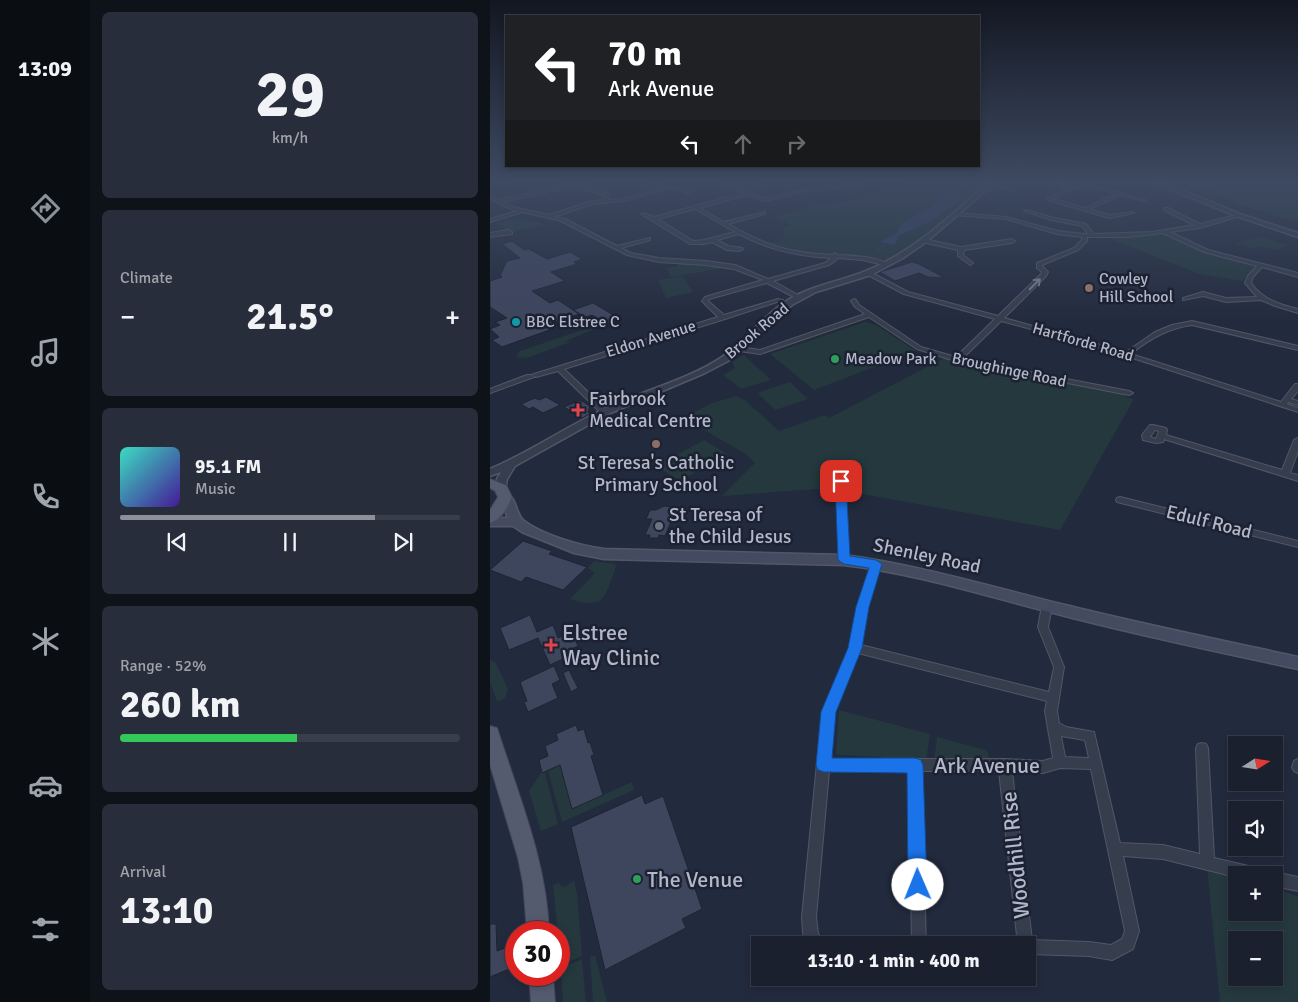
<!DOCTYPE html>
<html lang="en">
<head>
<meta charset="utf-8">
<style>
  body { margin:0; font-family:Signika,sans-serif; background:#272d3a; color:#f1f3f6; height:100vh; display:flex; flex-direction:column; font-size:19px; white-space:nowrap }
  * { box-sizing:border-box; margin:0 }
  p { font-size:16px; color:#9fa3aa }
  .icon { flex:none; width:28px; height:28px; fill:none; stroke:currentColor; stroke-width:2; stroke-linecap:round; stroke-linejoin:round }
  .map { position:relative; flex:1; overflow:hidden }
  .side { display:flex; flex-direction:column; gap:12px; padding:12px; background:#0e1219; width:400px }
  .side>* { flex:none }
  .hud { position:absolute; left:15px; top:15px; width:475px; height:152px; border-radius:0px; box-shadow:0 2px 8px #0003,0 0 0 1px #383e4a; background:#202124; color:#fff; overflow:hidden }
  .needle { width:32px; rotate:78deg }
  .buttons { position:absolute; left:738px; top:736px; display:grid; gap:10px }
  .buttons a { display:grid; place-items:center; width:55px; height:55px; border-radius:0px; background:#1a202e; box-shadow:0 2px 8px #0003,0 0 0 1px #383e4a; font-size:25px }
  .speed { position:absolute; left:15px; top:921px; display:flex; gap:10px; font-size:25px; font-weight:700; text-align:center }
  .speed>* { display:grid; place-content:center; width:65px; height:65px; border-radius:50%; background:#1a202e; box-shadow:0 2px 8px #0003,0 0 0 1px #383e4a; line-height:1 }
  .speed .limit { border:8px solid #d22; background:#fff; color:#111 }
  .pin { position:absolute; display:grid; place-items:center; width:42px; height:42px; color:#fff; margin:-21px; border-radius:10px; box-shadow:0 2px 8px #0006 }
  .me { position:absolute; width:55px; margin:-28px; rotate:359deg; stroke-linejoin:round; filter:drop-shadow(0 0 4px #0008) }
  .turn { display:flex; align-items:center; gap:18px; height:105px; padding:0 20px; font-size:22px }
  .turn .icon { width:65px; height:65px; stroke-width:2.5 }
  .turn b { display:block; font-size:35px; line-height:42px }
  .lanes { display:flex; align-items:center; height:48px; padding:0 20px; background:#0003; justify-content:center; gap:25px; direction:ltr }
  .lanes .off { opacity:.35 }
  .big { font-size:38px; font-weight:700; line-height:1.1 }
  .side .widget { flex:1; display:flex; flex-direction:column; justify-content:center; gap:8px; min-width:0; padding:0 18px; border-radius:8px; background:#272d3a }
  .side .dial { align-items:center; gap:0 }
  .dial b { font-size:65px; line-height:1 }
  .song { display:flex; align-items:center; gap:15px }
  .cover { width:60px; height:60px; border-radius:8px; background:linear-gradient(135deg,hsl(170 70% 55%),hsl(260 70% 35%)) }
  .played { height:5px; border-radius:2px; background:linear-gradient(90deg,#8c9099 75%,#383e4a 75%) }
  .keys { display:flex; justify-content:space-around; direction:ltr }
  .heat { display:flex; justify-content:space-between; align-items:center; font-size:28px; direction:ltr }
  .charge { height:8px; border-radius:4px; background:linear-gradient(90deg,#34c759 52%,#383e4a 0) }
  .trip { position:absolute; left:261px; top:936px; width:285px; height:50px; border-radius:0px; background:#1a202e; box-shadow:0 2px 8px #0003,0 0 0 1px #383e4a; font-weight:700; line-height:50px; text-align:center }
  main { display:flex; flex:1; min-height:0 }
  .dock { display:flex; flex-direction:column; width:90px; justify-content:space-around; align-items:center; background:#0a0d12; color:#9fa3aa }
  .dock .icon { width:35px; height:35px }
  .dock .active { color:#8c9099 }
  .dock b { font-size:22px; color:#f1f3f6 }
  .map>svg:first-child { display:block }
  .green { fill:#24383e; fill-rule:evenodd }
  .water { fill:#344063 }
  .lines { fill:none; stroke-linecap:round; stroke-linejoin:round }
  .stream { stroke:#344063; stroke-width:1 }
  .building { fill:#3e465e; stroke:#1e2434 }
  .minor-casing { stroke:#525768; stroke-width:2 }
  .tertiary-casing { stroke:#525768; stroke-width:3 }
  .secondary-casing { stroke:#525768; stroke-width:3 }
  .primary-casing { stroke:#404656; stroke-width:2 }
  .minor { fill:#363d4d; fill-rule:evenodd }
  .tertiary { fill:#363d4d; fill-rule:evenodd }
  .secondary { fill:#444b61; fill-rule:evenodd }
  .primary { fill:#545b6e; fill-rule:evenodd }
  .oneway { stroke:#7a8091 }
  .route { fill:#1a73e8; stroke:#114b97 }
  .education-dot { fill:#8d6e63; stroke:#1c2232; stroke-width:2 }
  .culture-dot { fill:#0f9aa8; stroke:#1c2232; stroke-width:2 }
  .leisure-dot { fill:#2e9e5b; stroke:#1c2232; stroke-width:2 }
  .health-dot { fill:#e0444e; stroke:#1c2232; stroke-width:2 }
  .worship-dot { fill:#6b7280; stroke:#1c2232; stroke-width:2 }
  .labels { text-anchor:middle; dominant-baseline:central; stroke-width:5; stroke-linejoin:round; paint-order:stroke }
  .far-poi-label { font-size:16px; fill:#b2b7c9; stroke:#1c2232; text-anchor:start }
  .far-street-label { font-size:16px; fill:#b2b7c9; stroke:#1c2232 }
  .poi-label { font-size:19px; fill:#b2b7c9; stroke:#1c2232; text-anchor:start }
  .street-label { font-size:19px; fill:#b2b7c9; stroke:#1c2232 }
  .near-poi-label { font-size:22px; fill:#b2b7c9; stroke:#1c2232; text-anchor:start }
  .near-street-label { font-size:22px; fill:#b2b7c9; stroke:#1c2232 }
</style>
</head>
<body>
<main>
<nav class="dock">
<b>13:09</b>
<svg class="icon active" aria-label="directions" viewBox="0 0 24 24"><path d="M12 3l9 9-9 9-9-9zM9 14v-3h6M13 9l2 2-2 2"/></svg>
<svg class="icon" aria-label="music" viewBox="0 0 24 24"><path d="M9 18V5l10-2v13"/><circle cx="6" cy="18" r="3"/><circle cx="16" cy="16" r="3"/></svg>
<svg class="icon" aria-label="phone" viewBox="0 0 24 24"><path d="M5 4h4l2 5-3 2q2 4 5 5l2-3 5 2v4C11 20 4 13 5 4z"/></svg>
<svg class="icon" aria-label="climate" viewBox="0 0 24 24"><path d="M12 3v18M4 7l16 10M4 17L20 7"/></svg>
<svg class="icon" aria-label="car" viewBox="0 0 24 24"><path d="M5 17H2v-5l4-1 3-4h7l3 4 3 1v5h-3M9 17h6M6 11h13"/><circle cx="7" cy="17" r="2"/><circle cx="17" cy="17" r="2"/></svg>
<svg class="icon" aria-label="filters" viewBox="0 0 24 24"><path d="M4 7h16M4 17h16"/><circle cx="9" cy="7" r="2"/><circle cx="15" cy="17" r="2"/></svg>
</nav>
<section class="side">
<div class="widget dial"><b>29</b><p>km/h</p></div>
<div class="widget"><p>Climate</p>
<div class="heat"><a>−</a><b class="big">21.5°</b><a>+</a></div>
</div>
<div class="widget">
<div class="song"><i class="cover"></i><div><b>95.1 FM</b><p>Music</p></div></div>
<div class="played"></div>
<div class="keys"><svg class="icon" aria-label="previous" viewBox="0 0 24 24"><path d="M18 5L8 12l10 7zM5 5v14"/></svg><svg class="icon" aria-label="pause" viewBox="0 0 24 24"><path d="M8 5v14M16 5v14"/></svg><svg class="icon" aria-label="next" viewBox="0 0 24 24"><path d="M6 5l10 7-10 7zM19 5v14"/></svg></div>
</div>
<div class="widget"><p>Range · 52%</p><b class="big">260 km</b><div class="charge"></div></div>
<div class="widget"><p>Arrival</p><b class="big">13:10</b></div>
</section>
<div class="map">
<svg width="808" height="1002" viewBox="0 0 808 1002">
  <rect width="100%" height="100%" fill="#222a3d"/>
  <path class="green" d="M420,183H499L441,231L432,241L402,260L361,255L306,252L277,244L295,238L293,227L301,225L285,217L328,205L346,204Z
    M701,183H808V222L752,205Z
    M35,218L39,220L37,221L49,222L55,225L21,232L6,223L16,220L20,222Z
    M671,233L705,249L765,267L752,281L710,274L618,238Z
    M772,237L798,245L788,250L769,246L765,249L744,243Z
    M190,263L234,268L181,277L176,268L187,266Z
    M193,276L203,292L176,298L168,280Z
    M375,322L386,325L426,351L324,390L280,354Z
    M95,329H104L74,342L83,341L37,358L26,357L30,351Z
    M254,355L281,380L251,389L233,375L245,368L242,361Z
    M454,358L485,366L632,393L636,397L644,399L570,530L367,493L327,489L232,496L265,463L257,455L194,418L222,403L246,396L256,401L289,431L335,415L339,418Z
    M300,382L318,399L285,410L267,393Z
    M214,440L237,454L190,481L166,466Z
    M104,561L125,564L126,567C115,595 116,611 80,599L105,573L98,568Z
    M0,660L6,663L18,689L15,698L10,701H7L0,682Z
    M349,710L440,734L436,761L395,760L392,757L348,755L346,753Z
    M447,737L496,750L499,755L497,761H484L480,758H459L456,761H444Z
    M70,765L82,809L142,782L144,790L72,822L58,771Z
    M52,771L55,772L68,824L51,831L39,791Z
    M717,868L746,877V912H784V889L808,896V1002H730ZM746,940H784V978H746Z
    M84,880L87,893L92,956L71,965L63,885L69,883L71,886L75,887Z
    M105,955L117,1002H103L100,957Z
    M92,959L96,1002H73L71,968Z"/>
  <path class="water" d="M474,183H483L480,187L468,189V201L445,219L408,236L405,245L390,242L407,233L411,224L441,207L452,197L463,193L467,188Z"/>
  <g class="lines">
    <path class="stream" d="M386,252L399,242"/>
  </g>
  <path class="building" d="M22,241L34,250L39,249L57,259L80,252L92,259L84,262L87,264L61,272L75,281L42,291L60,303L68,300L89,314L59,324L65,328L12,347L2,340L9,337L0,329L10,325L5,322L17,318L0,307V281L12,277L10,276L17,261L30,258L12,244Z
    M422,262L429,264L455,278L438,277L429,273L405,281L390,272Z
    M103,303L130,319L117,324L102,315L96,317L83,310Z
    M56,397L70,405L53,413L43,407L39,409L31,404L45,398L49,400Z
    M90,400L100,406L98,412L100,414L92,418L74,407Z
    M174,506L182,507L183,511L188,510L185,519H182L175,536L169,535L168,538H159L160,535H155L162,519H156L160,510H166Z
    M33,541L62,551L59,554L97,567L73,590L36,577L31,582L0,570Z
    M40,615L47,632L63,625L68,638L81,632L88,646L75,652L77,657L60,665L48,638L19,650L10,628Z
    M64,666L70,680L62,684L68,698L38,712L34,702L37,701L30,682Z
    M79,670L88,688L81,692L73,673Z
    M86,725L88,731L94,729L98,743L100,742L104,755L101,756L113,795L82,809L70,765L52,773L49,760L58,756L55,746L68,740L66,734Z
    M152,795L155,804L173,796L212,909L192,919L196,928L115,970L81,827Z
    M0,924H6L7,951L23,945L24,967L0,977Z"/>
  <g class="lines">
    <g class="minor-casing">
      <path id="minor" d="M83,183L90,184L14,202L23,207L59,215L99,202L114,200V196L96,189L95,185L97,184L100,187L118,194V200L134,199L172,188L163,183C168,183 171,185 176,186C185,189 190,186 200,192L198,193L186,189H176L134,201L102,204L64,217L75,219L127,246L160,238V240L131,248L141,253L169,258L216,261L245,265L278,279L335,263L341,258C306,256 280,250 249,234L227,240L238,246L252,248L253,249L250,251L237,250L222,242L214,244H200L151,214L153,213L164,217L254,193L235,183H241L248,186L259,183H268L251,188L275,199L315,189L369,183L345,189L315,191L275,201L257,195L210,208L234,222L275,212V214L238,224C275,245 298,253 343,255L345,253L348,255C364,256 385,256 400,264L397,266L373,260L347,258L345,261L339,265L283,281L310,296V298H306L277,283L219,299L218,301L234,315L288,299L293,300L235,319L74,369L119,412L115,414H112L68,371L46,377L42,375L44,374L228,317L212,301L215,297L273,280L244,269L216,265L169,262L137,255L71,221L33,212L0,222V219L27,211C17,209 9,203 0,198V195L11,200L68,186ZM205,209L245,232L214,240L203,241L168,219Z
        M563,183H571L581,187L598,184L656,200L654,201L631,195L599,209L619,215L642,212L644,213L619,218L558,200V198L577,188ZM598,186L626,194L595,208L564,199L582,189Z
        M500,185L521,188L523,189L521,190L498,187Z
        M674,208H678L710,224L750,214V216L710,228L680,232L718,250L808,273V277L772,267L763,277L761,283C772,299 790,305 808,309V313L785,306L771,300L736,302L713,296L693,300V298L713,292L736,298L767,297L755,283L758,276L767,266L714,252L673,233L638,237H597V241L588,250L552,265L553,267L558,272L556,276L514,318L636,352L665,332L682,325L702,321L808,346V350L702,325C679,328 659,339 641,354L791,402L805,384H808V391L801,399L808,401V405L798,402L797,404L808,408V412L615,349L511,321L472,359L639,391L643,393L639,395L465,361L427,349L379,317L270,354L249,351L246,349L249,347L270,350L375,314L365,307L361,301L364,299L366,300L369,305L431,347L466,357L505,319L414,294L376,274V272H380L418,292L508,316L551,274L552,272L547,268V263L584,248L592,240V237L567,234L516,219L464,215V213L516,217L568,231L594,234H598L592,226L561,220L534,211L536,210L564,218L596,224L604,234L662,232L704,225L674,210Z
        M18,230L22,232V234L0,237V233Z
        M434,239L471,247L522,239L525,241L522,243L474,250L473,255L483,263L480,265L468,256V250L432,242V240Z
        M37,375H43L44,377L0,393V389Z
        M660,425H663L676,428L677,430L676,435L792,470L804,440L808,438V451L800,473L808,475V481L674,439L673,442L666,443L653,440L652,435ZM665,430L669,431L666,439L660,437Z
        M351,478L355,481L359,560L357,562H351L349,560L347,481Z
        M630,497L808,541V547L627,502L626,500L627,498Z
        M386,561L389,562L391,564L377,607L371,645L559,692L564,667L548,627L552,606L553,603L557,602L561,603L562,606L558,627L574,667L567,711L569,723L576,727L604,732L630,843L673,845L710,854L706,748L708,744L712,743L716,744L718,748L724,858L767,868L772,870L774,875H746V877L673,859L633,856L649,931L643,949L622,960L599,956L538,954V945H528L509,771H431L436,945H422L419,771H339L326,917L328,934L334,940L336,945H318L313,933L312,917L332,712L360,648L367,607L381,564L383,562ZM368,653L557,701L555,711L563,758L553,761L515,759H340L344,712ZM571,736L595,740L599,758L575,757ZM570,768L601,769L635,931L632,939L621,945L599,942L542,940L522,771L553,773Z
        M808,759V773L804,771L802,767L804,761Z
        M784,872L808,877V891L784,886V875H779Z"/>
    </g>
    <g class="tertiary-casing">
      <path id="tertiary" d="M498,183H505L436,242L413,258L381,275L326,292L302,305L238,361L215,373L118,414L25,466L17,479L15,490H7L5,488L7,479L11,472L0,476V469C38,453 73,429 110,411C148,392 198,380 232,357C256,341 273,315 298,300C322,285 349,282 376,271C423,252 460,216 498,183Z
        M665,183H674L750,214L808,233V237L746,216Z"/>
    </g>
    <g class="secondary-casing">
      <path id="secondary" d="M15,493C27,496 25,514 34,521C52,535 91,546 114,549L354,555C429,565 502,587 575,605C652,624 730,640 808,657V669C730,652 652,636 575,616C502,598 430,574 354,565L114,559L84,553L32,532L23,526H0V518H18L9,497Z"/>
    </g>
    <g class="primary-casing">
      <path id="primary" d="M0,479L16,485L22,497C17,508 12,519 0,523V510L8,497L5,491L0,488Z
        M0,726L7,728L9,734C30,799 57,864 59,932H37L33,883L28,858L0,765Z
        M39,975H63L65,1002H41Z"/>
    </g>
    <use href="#minor" class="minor"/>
    <use href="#tertiary" class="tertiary"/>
    <use href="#secondary" class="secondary"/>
    <use href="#primary" class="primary"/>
  </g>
  <defs><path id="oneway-shaft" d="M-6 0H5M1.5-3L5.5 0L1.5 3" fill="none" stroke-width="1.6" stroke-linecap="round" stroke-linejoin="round" transform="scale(1.25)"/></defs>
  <use class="oneway" href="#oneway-shaft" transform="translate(545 284) rotate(-45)"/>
  <linearGradient id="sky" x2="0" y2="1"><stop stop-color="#131722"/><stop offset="0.56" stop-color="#3e4a62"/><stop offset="1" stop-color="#3e4a62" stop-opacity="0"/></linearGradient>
  <rect width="808" height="324" fill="url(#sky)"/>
  <path class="route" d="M351,477L356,481L360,556L386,560L392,564L379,607L372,648L346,712L342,758H425L431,760L433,765L437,885L434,892L428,894L421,892L418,885L417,773L334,772L328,770L326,765L331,712L358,648L366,607L379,568L354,564L348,560L345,481Z"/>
  <g class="education-dot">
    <circle cx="599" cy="288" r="5"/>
    <circle cx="166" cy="444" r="5"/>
  </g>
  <circle class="culture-dot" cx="26" cy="322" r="5"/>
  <g class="leisure-dot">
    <circle cx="345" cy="359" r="5"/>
    <circle cx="147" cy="879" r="5"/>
  </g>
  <g class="health-dot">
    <path d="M85.5 402.5h5v5h5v5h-5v5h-5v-5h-5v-5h5z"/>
    <path d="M58.5 637.5h5v5h5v5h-5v5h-5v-5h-5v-5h5z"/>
  </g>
  <circle class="worship-dot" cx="169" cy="526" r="5"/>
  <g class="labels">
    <g class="far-poi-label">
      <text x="609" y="279">Cowley<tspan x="609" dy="18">Hill School</tspan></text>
      <text x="36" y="322">BBC Elstree C</text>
      <text x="355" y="359">Meadow Park</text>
    </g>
    <g class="far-street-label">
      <text transform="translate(267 331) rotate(-40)">Brook Road</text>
      <text transform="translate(161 339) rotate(-17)">Eldon Avenue</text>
      <text transform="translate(593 342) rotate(16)">Hartforde Road</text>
      <text transform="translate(519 370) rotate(12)">Broughinge Road</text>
    </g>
    <g class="poi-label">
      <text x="99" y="399">Fairbrook<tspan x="99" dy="22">Medical Centre</tspan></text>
      <text x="166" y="463" text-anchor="middle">St Teresa's Catholic<tspan x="166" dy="22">Primary School</tspan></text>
      <text x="179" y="515">St Teresa of<tspan x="179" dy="22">the Child Jesus</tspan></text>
    </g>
    <g class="street-label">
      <text transform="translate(719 522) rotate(14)">Edulf Road</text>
      <text transform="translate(437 556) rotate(12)">Shenley Road</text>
    </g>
    <g class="near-poi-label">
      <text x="72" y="632">Elstree<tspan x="72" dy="25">Way Clinic</tspan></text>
      <text x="157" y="879">The Venue</text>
    </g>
    <g class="near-street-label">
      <text x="497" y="765">Ark Avenue</text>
      <text transform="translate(525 855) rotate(-96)">Woodhill Rise</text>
    </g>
  </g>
</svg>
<div class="buttons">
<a><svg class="needle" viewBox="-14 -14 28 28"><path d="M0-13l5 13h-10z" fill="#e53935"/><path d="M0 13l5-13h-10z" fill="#9fa3aa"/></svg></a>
<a><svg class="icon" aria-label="sound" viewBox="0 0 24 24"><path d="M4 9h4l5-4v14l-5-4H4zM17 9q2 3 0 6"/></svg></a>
<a>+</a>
<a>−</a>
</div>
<div class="speed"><div class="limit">30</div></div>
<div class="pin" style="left:351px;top:481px;background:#d93025"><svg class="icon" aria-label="arrive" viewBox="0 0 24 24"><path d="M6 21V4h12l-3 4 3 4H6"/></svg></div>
<svg class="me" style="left:428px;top:885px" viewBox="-20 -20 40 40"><circle r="19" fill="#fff"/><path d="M0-13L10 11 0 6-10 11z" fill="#1a73e8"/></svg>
<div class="trip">13:10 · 1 min · 400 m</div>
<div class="hud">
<div class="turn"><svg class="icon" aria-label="left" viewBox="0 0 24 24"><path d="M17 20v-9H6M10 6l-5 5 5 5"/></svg><div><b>70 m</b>Ark Avenue</div></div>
<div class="lanes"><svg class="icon" aria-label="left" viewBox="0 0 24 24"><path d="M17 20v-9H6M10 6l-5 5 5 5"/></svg><svg class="icon off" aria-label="ahead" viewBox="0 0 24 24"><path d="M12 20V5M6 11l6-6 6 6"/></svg><svg class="icon off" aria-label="right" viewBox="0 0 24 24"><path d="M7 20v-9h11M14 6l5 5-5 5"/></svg></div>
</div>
</div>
</main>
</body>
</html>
